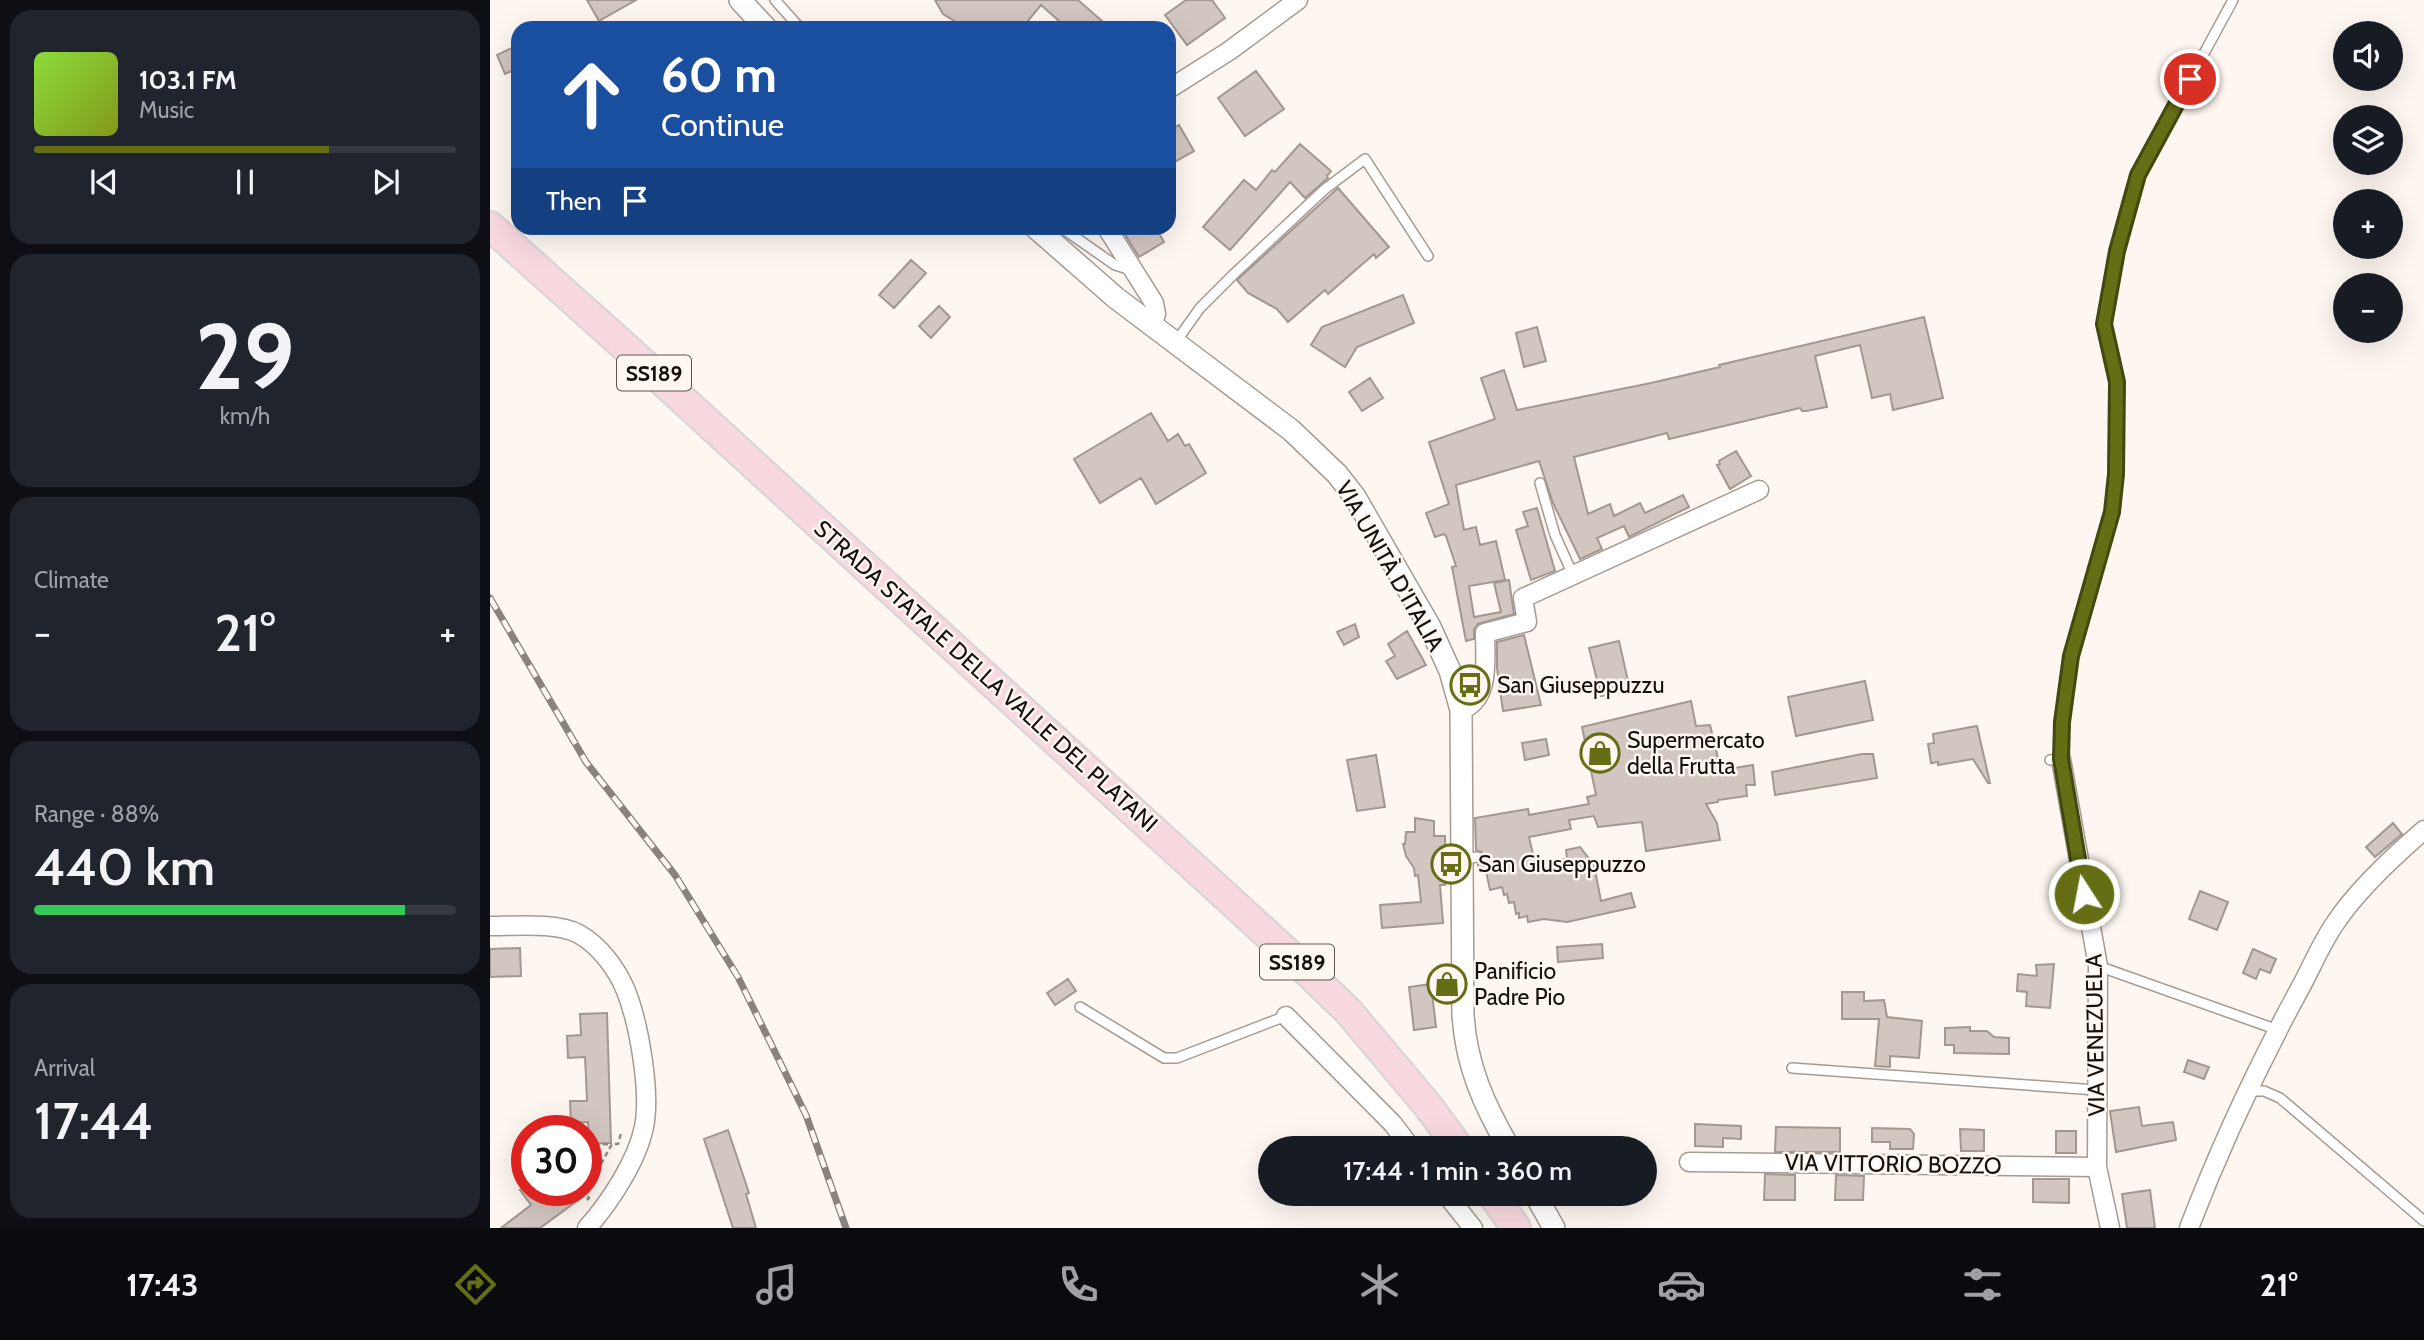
<!DOCTYPE html>
<html lang="en">
<head>
<meta charset="utf-8">
<style>
  body { margin:0; font-family:Cabin,sans-serif; background:#20242c; color:#f1f3f6; height:100vh; display:flex; flex-direction:column; font-size:26px; white-space:nowrap }
  * { box-sizing:border-box; margin:0 }
  p { font-size:23px; color:#9ea1a6 }
  .icon { flex:none; width:38px; height:38px; fill:none; stroke:currentColor; stroke-width:2; stroke-linecap:round; stroke-linejoin:round }
  .map { position:relative; flex:1; overflow:hidden }
  .details { display:flex; flex-direction:column; gap:10px; padding:10px; background:#0d0f14; width:490px }
  .details>* { flex:none }
  .guide { position:absolute; left:21px; top:21px; width:665px; height:214px; border-radius:21px; box-shadow:0 7px 28px #0002; background:#1a4fa0; color:#fff; overflow:hidden }
  .controls { position:absolute; left:1843px; top:21px; display:grid; gap:14px }
  .controls a { display:grid; place-items:center; width:70px; height:70px; border-radius:50%; background:#171b24; box-shadow:0 7px 28px #0002; font-size:35px }
  .speed { position:absolute; left:21px; top:1115px; display:flex; gap:14px; font-size:35px; font-weight:700; text-align:center }
  .speed>* { display:grid; place-content:center; width:91px; height:91px; border-radius:50%; background:#171b24; box-shadow:0 7px 28px #0002; line-height:1 }
  .speed .limit { border:10px solid #d22; background:#fff; color:#111 }
  .pin { position:absolute; display:grid; place-items:center; width:60px; height:60px; color:#fff; margin:-30px; border:4px solid #fff; border-radius:50%; box-shadow:0 2px 7px #0007 }
  .me { position:absolute; width:77px; margin:-38px; rotate:349deg; stroke-linejoin:round; filter:drop-shadow(0 0 5px #0008) }
  .turn { display:flex; align-items:center; gap:24px; height:147px; padding:0 35px; font-size:32px }
  .turn .icon { width:91px; height:91px; stroke-width:2.5 }
  .turn b { display:block; font-size:49px; line-height:60px }
  .then { display:flex; align-items:center; height:66px; padding:0 35px; background:#0003; gap:14px; font-size:26px }
  .big { font-size:52px; font-weight:600; line-height:1.1 }
  .details .tile { flex:1; display:flex; flex-direction:column; justify-content:center; gap:10px; min-width:0; padding:0 24px; border-radius:21px; background:#20242c }
  .details .dial { align-items:center; gap:0 }
  .dial b { font-size:91px; line-height:1 }
  .song { display:flex; align-items:center; gap:21px }
  .cover { width:84px; height:84px; border-radius:10px; background:linear-gradient(135deg,hsl(90 70% 55%),hsl(70 70% 35%)) }
  .played { height:7px; border-radius:4px; background:linear-gradient(90deg,#656e15 70%,#363941 70%) }
  .keys { display:flex; justify-content:space-around; direction:ltr }
  .heat { display:flex; justify-content:space-between; align-items:center; font-size:38px; direction:ltr }
  .charge { height:10px; border-radius:5px; background:linear-gradient(90deg,#34c759 88%,#363941 0) }
  .trip { position:absolute; left:768px; top:1136px; width:399px; height:70px; border-radius:35px; background:#171b24; box-shadow:0 7px 28px #0002; font-weight:600; line-height:70px; text-align:center }
  .tab-bar { display:flex; height:112px; justify-content:space-around; align-items:center; background:#090b0e; color:#9ea1a6 }
  .tab-bar .icon { width:49px; height:49px }
  .tab-bar .selected { color:#656e15 }
  .tab-bar b { font-size:32px; color:#f1f3f6 }
  main { display:flex; flex:1; min-height:0 }
  .map>svg:first-child { display:block }
  .building { fill:#d2c6c0; stroke:#a29791; stroke-width:2 }
  .lines { fill:none; stroke-linecap:round; stroke-linejoin:round }
  .service-casing { stroke:#a59b93; stroke-width:12 }
  .minor-casing { stroke:#a59b93; stroke-width:21 }
  .tertiary-casing { stroke:#a59b93; stroke-width:24 }
  .primary-casing { stroke:#d5d4d4; stroke-width:32 }
  .path { stroke:#918b87; stroke-width:2.5; stroke-dasharray:5 3.5; stroke-linecap:butt }
  .service { stroke:#fff; stroke-width:9 }
  .minor { stroke:#fff; stroke-width:18 }
  .tertiary { stroke:#fff; stroke-width:21 }
  .primary { stroke:#f8d8df; stroke-width:28 }
  .rail-casing { stroke:#88837e; stroke-width:7 }
  .rail { stroke:#fef6f0; stroke-width:4.5; stroke-dasharray:13; stroke-linecap:butt }
  .route-casing { stroke:#42480e; stroke-width:18 }
  .route { stroke:#656e15; stroke-width:12 }
  .labels { text-anchor:middle; dominant-baseline:central; stroke-width:5; stroke-linejoin:round; paint-order:stroke }
  .shield { fill:#fef6f0; stroke:#5a5652; stroke-width:2 }
  .shield-label { font-size:21px; font-weight:bold; fill:#14110e }
  .street-label { font-size:23px; fill:#14110e; stroke:#fef6f0 }
  .poi-label { font-size:23px; fill:#14110e; stroke:#fef6f0; text-anchor:start }
</style>
</head>
<body>
<main>
<section class="details">
<div class="tile">
<div class="song"><i class="cover"></i><div><b>103.1 FM</b><p>Music</p></div></div>
<div class="played"></div>
<div class="keys"><svg class="icon" aria-label="previous" viewBox="0 0 24 24"><path d="M18 5L8 12l10 7zM5 5v14"/></svg><svg class="icon" aria-label="pause" viewBox="0 0 24 24"><path d="M8 5v14M16 5v14"/></svg><svg class="icon" aria-label="next" viewBox="0 0 24 24"><path d="M6 5l10 7-10 7zM19 5v14"/></svg></div>
</div>
<div class="tile dial"><b>29</b><p>km/h</p></div>
<div class="tile"><p>Climate</p>
<div class="heat"><a>−</a><b class="big">21°</b><a>+</a></div>
</div>
<div class="tile"><p>Range · 88%</p><b class="big">440 km</b><div class="charge"></div></div>
<div class="tile"><p>Arrival</p><b class="big">17:44</b></div>
</section>
<div class="map">
<svg width="1934" height="1228" viewBox="0 0 1934 1228">
  <rect width="100%" height="100%" fill="#fef6f0"/>
  <path class="building" d="M97,0H146L109,21Z
    M445,0H588L620,28H577L551,5L532,28H476L453,14Z
    M696,0H722L735,18L697,45L675,15Z
    M28,45V68L15,74L7,55Z
    M766,71L794,109L755,136L728,98Z
    M689,125L704,151L679,165V131Z
    M810,144L841,171L837,176L838,178L815,198L800,182L740,250L713,227L754,180L766,190L782,170L785,172Z
    M848,188L899,247L886,258L884,254L838,294L835,290L798,322L787,309L758,293L747,280Z
    M631,228H666L674,242L649,257Z
    M421,260L436,273L404,308L389,295Z
    M913,295L924,323L867,347L855,367L821,345L832,327Z
    M449,306L460,317L441,338L429,326Z
    M1434,317L1453,398L1403,410L1400,394L1382,398L1370,345L1325,356L1337,407L1316,411H1312L1310,408L1179,439L1177,433L1084,457L1098,514L1120,504L1124,516L1150,503L1155,513L1193,495L1199,507L1139,537L1134,526L1107,538L1112,549L1090,559L1063,503L1049,461L966,485L974,530L986,527L990,545L1006,541L1015,580L979,586L984,617L1011,612L1004,583L1019,580L1024,614L988,624L984,629V639L976,641L962,567L966,566L956,536L954,534L945,537L936,513L959,504L939,442L1005,419L991,378L1014,370L1027,410L1161,383L1230,367L1229,365Z
    M1047,327L1056,361L1034,367L1026,333Z
    M880,378L893,398L872,411L859,392Z
    M661,413L678,441L688,434L695,446L699,444L716,473L666,504L651,478L610,503L584,459Z
    M1246,451L1261,476L1240,489L1227,465L1230,464L1229,461Z
    M1047,508L1065,571L1041,580L1026,530L1038,526L1033,512Z
    M865,624L869,637L854,645L847,632Z
    M917,631L936,665L907,679L896,661L905,656L898,644Z
    M1034,635L1051,705L1013,711L1007,668V642Z
    M1129,641L1140,690L1111,696L1099,648Z
    M1375,681L1383,720L1306,736L1298,697Z
    M1201,701L1206,726L1220,725L1231,770L1263,765L1265,785H1256L1257,796L1228,800V802L1216,804L1227,823L1230,840L1156,851L1152,822L1108,827L1104,816L1079,820L1081,829L1039,837L1045,863L1077,859L1076,850L1090,847L1104,865L1111,901L1141,893L1145,907L1077,922L1054,919L1038,922L1037,916L1029,918V913L1026,914L1024,902L1019,903L1017,894L1014,895L1012,887L1000,890L996,871H989L988,864L994,857L992,852L986,850L985,818L1038,809L1039,815L1099,804L1097,797L1106,795L1092,727Z
    M1487,726L1500,783H1498L1483,759L1448,765V762L1441,763L1438,744L1444,743L1443,734Z
    M1056,739L1059,755L1035,760L1032,743Z
    M1372,754H1383L1387,778L1285,795L1282,772Z
    M886,755L895,807L867,811L857,760Z
    M925,818L944,821V836H955V885H950L953,923L892,928L890,905L931,902L928,875L925,876L924,868L916,856L913,844H915L916,832H925Z
    M1903,823L1912,834L1885,857L1876,847Z
    M1710,891L1738,902L1727,930L1699,919Z
    M1112,944L1113,958L1068,962L1067,947Z
    M30,948L31,976L0,977V949Z
    M1763,949L1786,959L1780,973L1770,969L1766,979L1753,973Z
    M1564,964L1560,1008L1536,1006L1537,992L1527,991L1528,974L1547,976L1546,965Z
    M578,979L586,991L565,1005L557,993Z
    M941,984L946,1027L924,1030L919,987Z
    M1352,992H1374V1001L1394,1000L1397,1017L1432,1021L1429,1058L1400,1056V1067L1385,1066L1389,1019H1352Z
    M117,1013L121,1143L99,1144L98,1122L81,1123L80,1101H97L96,1078L95,1057L78,1058L77,1036L91,1035L90,1014Z
    M1480,1027V1031H1497L1504,1037L1519,1038V1054L1464,1053V1045H1455V1028Z
    M1698,1060L1719,1067L1714,1079L1694,1072Z
    M1649,1107L1652,1126L1683,1122L1686,1140L1626,1152L1620,1111Z
    M1205,1124L1251,1126V1139L1233,1138V1147L1205,1146Z
    M1286,1127L1350,1128V1152H1285Z
    M1382,1128L1420,1129L1424,1134L1423,1149H1400V1142H1382Z
    M1470,1129L1494,1130V1151H1471Z
    M238,1130L259,1193L256,1194L266,1228H243L214,1139Z
    M1566,1131H1586V1153H1566Z
    M1275,1174L1305,1175V1200H1274Z
    M1346,1175L1374,1176L1373,1200H1345Z
    M1543,1179H1579V1203L1543,1202Z
    M30,1190H85L91,1198L50,1228H11L41,1205Z
    M1660,1190L1665,1228H1637L1632,1194Z"/>
  <g class="lines">
    <g class="service-casing">
      <path id="service" d="M285,0L310,28
        M572,228L625,265L641,270
        M685,343L710,308L744,274L835,189L875,159L938,256
        M1050,483L1065,535L1083,575
        M1560,760L1571,759L1572,722L1581,655L1622,512L1627,382L1614,324L1627,251L1648,175L1743,0
        M972,859L987,857
        M1608,966L1788,1030
        M590,1007L674,1058H687L796,1016
        M1302,1068L1606,1090
        M1759,1091H1774L1790,1098L1934,1221"/>
    </g>
    <g class="minor-casing">
      <path id="minor" d="M679,89L739,51L808,0
        M617,228L664,303L666,314L662,326
        M971,710C1001,699 995,659 995,633L1037,622L1033,598L1269,490
        M1571,759L1608,966L1607,1167L1620,1228
        M0,926C25,926 68,922 89,934C110,946 127,969 136,991C149,1024 161,1092 154,1127C147,1161 120,1202 97,1228
        M796,1016L903,1124L921,1148
        M1199,1162L1607,1167
        M956,1194L983,1228
        M1699,1228C1730,1147 1767,1068 1808,992C1821,969 1831,943 1846,922C1868,889 1905,855 1934,830"/>
    </g>
    <g class="tertiary-casing">
      <path id="tertiary" d="M250,0L276,28
        M546,228L626,298L801,430L847,474L865,497L940,627L960,671L971,710L973,1015C976,1065 994,1105 1019,1148
        M1045,1194L1064,1228"/>
    </g>
    <g class="primary-casing">
      <path id="primary" d="M0,226L133,345L801,956L859,1012L938,1106L969,1148
        M1002,1194L1026,1228"/>
    </g>
    <path class="path" d="M96,1145L122,1144
      M97,1200L99,1198L95,1193L122,1144H128L131,1133"/>
    <use href="#service" class="service"/>
    <use href="#minor" class="minor"/>
    <use href="#tertiary" class="tertiary"/>
    <use href="#primary" class="primary"/>
    <g class="rail-casing">
      <path id="rail" d="M0,598L96,762L185,875L248,977L316,1115L356,1228"/>
    </g>
    <use href="#rail" class="rail"/>
  </g>
  <g class="lines">
    <g class="route-casing">
      <path id="route" d="M1594,894L1571,759L1572,722L1581,656L1622,512L1626,474L1627,382L1614,324L1627,251L1648,175L1700,79"/>
    </g>
    <use href="#route" class="route"/>
  </g>
  <defs>
    <g id="bus-ring" transform="scale(2.0125)"><circle r="9.5" fill="#fef6f0" stroke="#656e15" stroke-width="1.5"/><path d="M-5-6H5V4H4V6H2V4H-2V6H-4V4H-5ZM-3.5-4V0h7V-4ZM-3.5 1.2v1.5H-2V1.2ZM2 1.2v1.5H3.5V1.2Z" fill="#656e15"/></g>
    <g id="shop-ring" transform="scale(2.0125)"><circle r="9.5" fill="#fef6f0" stroke="#656e15" stroke-width="1.5"/><path d="M-5-2.5h2.3a2.7 3.5 0 0 1 5.4 0H5L5.5 6h-11ZM-1.5-2.5h3a1.5 2.3 0 0 0-3 0Z" fill="#656e15"/></g>
  </defs>
  <g fill-rule="evenodd">
    <use href="#bus-ring" x="980" y="685"/>
    <use href="#shop-ring" x="1110" y="753"/>
    <use href="#bus-ring" x="961" y="864"/>
    <use href="#shop-ring" x="957" y="984"/>
  </g>
  <g class="labels">
    <g class="shield">
      <rect x="127" y="355.5" width="74" height="35" rx="5"/>
      <rect x="770" y="944.5" width="74" height="35" rx="5"/>
    </g>
    <g class="shield-label">
      <text x="164" y="373">SS189</text>
      <text x="807" y="962">SS189</text>
    </g>
    <g class="street-label">
      <text transform="translate(900 566) rotate(60)">VIA UNITÀ D'ITALIA</text>
      <text transform="translate(496 676) rotate(42)">STRADA STATALE DELLA VALLE DEL PLATANI</text>
      <text transform="translate(1605 1035) rotate(-91)">VIA VENEZUELA</text>
      <text transform="translate(1403 1164) rotate(1)">VIA VITTORIO BOZZO</text>
    </g>
    <g class="poi-label">
      <text x="1007" y="685">San Giuseppuzzu</text>
      <text x="1137" y="740">Supermercato<tspan x="1137" dy="26">della Frutta</tspan></text>
      <text x="988" y="864">San Giuseppuzzo</text>
      <text x="984" y="971">Panificio<tspan x="984" dy="26">Padre Pio</tspan></text>
    </g>
  </g>
</svg>
<div class="controls">
<a><svg class="icon" aria-label="sound" viewBox="0 0 24 24"><path d="M4 9h4l5-4v14l-5-4H4zM17 9q2 3 0 6"/></svg></a>
<a><svg class="icon" aria-label="layers" viewBox="0 0 24 24"><path d="M12 4l9 5-9 5-9-5zM3 14l9 5 9-5"/></svg></a>
<a>+</a>
<a>−</a>
</div>
<div class="speed"><div class="limit">30</div></div>
<div class="pin" style="left:1700px;top:79px;background:#d93025"><svg class="icon" aria-label="arrive" viewBox="0 0 24 24"><path d="M6 21V4h12l-3 4 3 4H6"/></svg></div>
<svg class="me" style="left:1594px;top:894px" viewBox="-20 -20 40 40"><circle r="17" fill="#656e15" stroke="#fff" stroke-width="3"/><path d="M0-11L8 9 0 5-8 9z" fill="#fff"/></svg>
<div class="trip">17:44 · 1 min · 360 m</div>
<div class="guide">
<div class="turn"><svg class="icon" aria-label="ahead" viewBox="0 0 24 24"><path d="M12 20V5M6 11l6-6 6 6"/></svg><div><b>60 m</b>Continue</div></div>
<div class="then">Then<svg class="icon" aria-label="arrive" viewBox="0 0 24 24"><path d="M6 21V4h12l-3 4 3 4H6"/></svg></div>
</div>
</div>
</main>
<nav class="tab-bar">
<b>17:43</b>
<svg class="icon selected" aria-label="directions" viewBox="0 0 24 24"><path d="M12 3l9 9-9 9-9-9zM9 14v-3h6M13 9l2 2-2 2"/></svg>
<svg class="icon" aria-label="music" viewBox="0 0 24 24"><path d="M9 18V5l10-2v13"/><circle cx="6" cy="18" r="3"/><circle cx="16" cy="16" r="3"/></svg>
<svg class="icon" aria-label="phone" viewBox="0 0 24 24"><path d="M5 4h4l2 5-3 2q2 4 5 5l2-3 5 2v4C11 20 4 13 5 4z"/></svg>
<svg class="icon" aria-label="climate" viewBox="0 0 24 24"><path d="M12 3v18M4 7l16 10M4 17L20 7"/></svg>
<svg class="icon" aria-label="car" viewBox="0 0 24 24"><path d="M5 17H2v-5l4-1 3-4h7l3 4 3 1v5h-3M9 17h6M6 11h13"/><circle cx="7" cy="17" r="2"/><circle cx="17" cy="17" r="2"/></svg>
<svg class="icon" aria-label="filters" viewBox="0 0 24 24"><path d="M4 7h16M4 17h16"/><circle cx="9" cy="7" r="2"/><circle cx="15" cy="17" r="2"/></svg>
<b>21°</b>
</nav>
</body>
</html>
